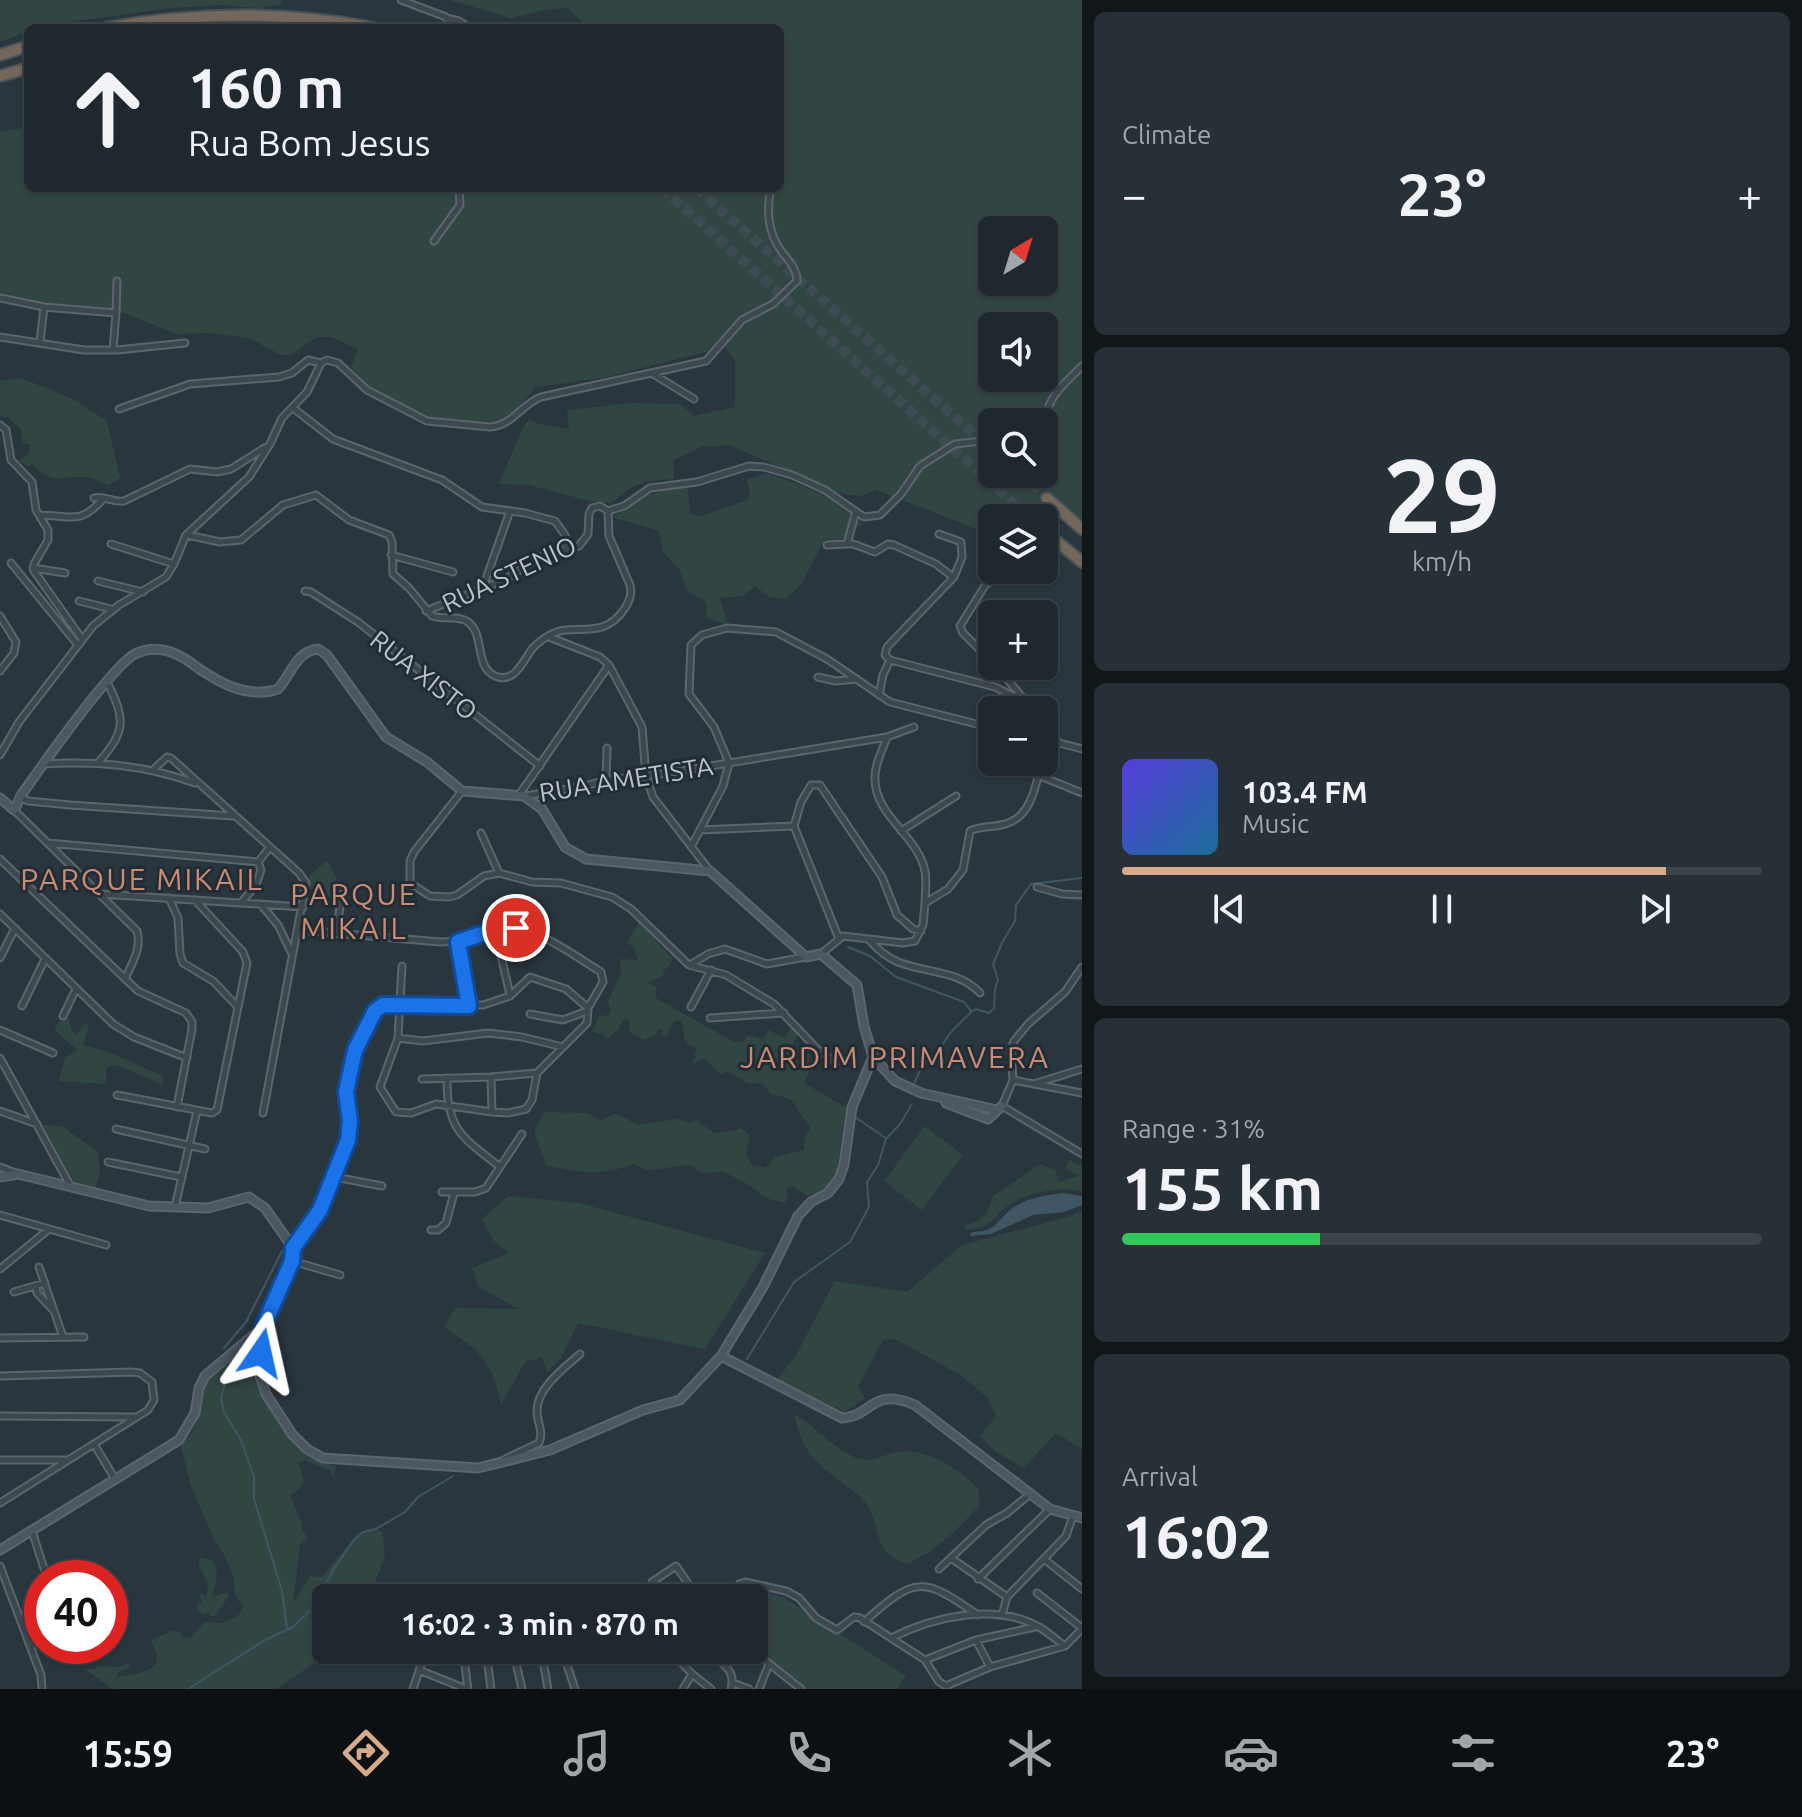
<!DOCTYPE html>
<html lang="en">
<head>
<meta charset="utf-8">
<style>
  body { margin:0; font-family:Ubuntu,sans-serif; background:#273036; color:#f1f3f6; height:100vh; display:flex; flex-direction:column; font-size:30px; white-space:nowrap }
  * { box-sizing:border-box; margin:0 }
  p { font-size:26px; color:#a1a6aa }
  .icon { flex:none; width:44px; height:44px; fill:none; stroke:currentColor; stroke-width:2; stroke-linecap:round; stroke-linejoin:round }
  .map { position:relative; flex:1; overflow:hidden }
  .panel { display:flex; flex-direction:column; gap:12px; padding:12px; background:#111619; width:720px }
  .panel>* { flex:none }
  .guide { position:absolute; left:24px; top:24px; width:760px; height:168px; border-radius:12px; box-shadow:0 2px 6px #0004,0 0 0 2px #3c444a; background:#1f282e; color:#f1f3f6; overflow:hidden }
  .needle { width:52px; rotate:38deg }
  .controls { position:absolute; left:978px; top:216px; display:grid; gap:16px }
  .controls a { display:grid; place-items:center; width:80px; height:80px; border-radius:12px; background:#1f282e; box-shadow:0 2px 6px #0004,0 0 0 2px #3c444a; font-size:40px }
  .speed { position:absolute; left:24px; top:1560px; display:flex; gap:16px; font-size:40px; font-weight:700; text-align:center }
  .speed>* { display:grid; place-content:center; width:104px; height:104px; border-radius:50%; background:#1f282e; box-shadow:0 2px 6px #0004,0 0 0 2px #3c444a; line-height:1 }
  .speed .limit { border:12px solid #d22; background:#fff; color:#111 }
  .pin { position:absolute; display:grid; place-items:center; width:68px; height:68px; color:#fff; margin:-34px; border:4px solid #fff; border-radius:50%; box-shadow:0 2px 8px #0007 }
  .me { position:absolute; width:88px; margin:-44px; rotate:11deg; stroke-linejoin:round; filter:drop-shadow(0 0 6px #0008) }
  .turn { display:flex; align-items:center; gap:28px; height:168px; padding:0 32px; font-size:36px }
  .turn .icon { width:104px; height:104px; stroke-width:2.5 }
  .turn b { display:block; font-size:56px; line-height:68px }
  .big { font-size:60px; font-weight:700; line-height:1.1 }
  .panel .widget { flex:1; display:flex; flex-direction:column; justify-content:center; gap:12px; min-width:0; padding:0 28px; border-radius:12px; background:#273036 }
  .panel .dial { align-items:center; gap:0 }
  .dial b { font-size:104px; line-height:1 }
  .song { display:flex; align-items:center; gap:24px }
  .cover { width:96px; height:96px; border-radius:12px; background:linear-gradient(135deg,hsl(250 70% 55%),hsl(200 70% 35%)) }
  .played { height:8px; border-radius:4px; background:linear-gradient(90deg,#d6ab8b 85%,#3c444a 85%) }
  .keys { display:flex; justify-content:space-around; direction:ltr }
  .heat { display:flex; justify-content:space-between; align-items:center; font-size:44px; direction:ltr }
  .charge { height:12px; border-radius:6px; background:linear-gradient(90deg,#34c759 31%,#3c444a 0) }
  .trip { position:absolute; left:312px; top:1584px; width:456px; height:80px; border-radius:12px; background:#1f282e; box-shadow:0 2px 6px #0004,0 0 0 2px #3c444a; font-weight:700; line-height:80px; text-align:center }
  .tab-bar { display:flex; height:128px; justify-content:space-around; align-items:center; background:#0c1012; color:#a1a6aa }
  .tab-bar .icon { width:56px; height:56px }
  .tab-bar .current { color:#d6ab8b }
  .tab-bar b { font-size:36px; color:#f1f3f6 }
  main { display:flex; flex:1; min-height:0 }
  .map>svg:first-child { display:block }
  .green { fill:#314642; fill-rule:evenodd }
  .water { fill:#415665 }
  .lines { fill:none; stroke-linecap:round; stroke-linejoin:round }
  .stream { stroke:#415665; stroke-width:2 }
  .highway-tunnel { stroke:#3f4b53; stroke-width:10; stroke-dasharray:10 5; stroke-linecap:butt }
  .street-casing { stroke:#5b656c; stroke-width:9 }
  .secondary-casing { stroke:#5b656c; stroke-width:11 }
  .highway-casing { stroke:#485259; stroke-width:14 }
  .street { stroke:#3d474e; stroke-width:5 }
  .secondary { stroke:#4c5761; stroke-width:7 }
  .highway { stroke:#73665b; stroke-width:10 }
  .route-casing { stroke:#114b97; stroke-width:20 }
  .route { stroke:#1a73e8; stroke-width:14 }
  .labels { text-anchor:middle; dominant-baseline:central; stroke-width:6; stroke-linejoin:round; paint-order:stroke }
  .street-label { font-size:26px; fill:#bac2c9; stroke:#222c34 }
  .quarter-label { font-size:30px; letter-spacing:2px; fill:#c98b74; stroke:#222c34 }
</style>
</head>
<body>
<main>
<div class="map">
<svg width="1082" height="1689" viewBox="0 0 1082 1689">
  <rect width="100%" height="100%" fill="#29363e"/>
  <path class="green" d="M0,0H282L281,4L260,8L218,5L171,8L28,28V32L0,42Z
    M450,0H1082V522L1048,493L1024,518H992V535L876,490L861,496L842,494L729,445L701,447L673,461L674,479L647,481L632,487L611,503L593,502L529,485L499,484L523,427L529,419L539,424L569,429L567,410L632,403L680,404L694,416L735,407V360L725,347L607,377L536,387L514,412L500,422L437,421L404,407L366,385L351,367L358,349L331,337H317L290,355H281L249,338L210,333L177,334L116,310L0,298V132L28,127V188H780V28H589L567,8L549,9L511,18ZM992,230H1044V282H992ZM992,326H1044V378H992ZM992,422H1044V474H992Z
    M21,378L73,399L107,421L120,478L109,485C101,482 92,477 83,477C59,477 52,485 33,465L27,466L18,460L29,454L30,444L22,443L21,429L8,418L0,416V381Z
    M765,473C799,483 838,498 863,524L840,540L825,539L802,583L786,599L769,597L755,586L743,596L720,598L728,625L707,618L706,602L688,592L679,569L663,552L659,531L612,517C644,498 648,490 688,488L690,514L701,516L747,500L750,494L747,480Z
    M326,861L329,863L336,877L338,893L331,897L312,892L308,878Z
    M639,922L673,959L666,969L662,971L664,975L648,983L656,987V998L734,1042L744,1041L748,1035L763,1039L768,1030L785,1038L792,1024L798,1034L789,1053L792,1055L789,1063L793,1064L805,1053L809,1054V1064L812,1066L804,1083L847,1108C845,1116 843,1125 842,1134C839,1160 840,1193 807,1196L793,1186L786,1189L788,1196L785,1203L765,1198L749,1185L724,1172L701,1173L690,1165L648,1170L633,1164C603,1176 577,1173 546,1165L534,1131L545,1112L588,1113L600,1121L616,1113L637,1125L677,1119L691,1123L696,1120L714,1133L733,1131L741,1128L750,1136L746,1154L752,1165L766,1168L774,1157L804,1150L805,1136L811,1127C795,1111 799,1096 772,1095L763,1084L747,1083L727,1071L720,1074L704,1058L694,1064L692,1060L696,1058L694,1054L697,1049L685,1042L682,1022L676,1020L672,1024L668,1035L661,1037L663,1031L658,1029L654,1036L643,1040L629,1031L630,1022L627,1019L622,1021L619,1029L607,1039L603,1034L595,1033L592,1030L600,1015L608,1016L611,1011L608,1001L621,974L620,959L638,960L635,949L627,942Z
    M68,1017L72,1031L77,1034L84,1023L89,1025L83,1045L103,1050L163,1076V1085L116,1065L106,1067V1084L59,1081L65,1058L78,1050L54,1030L59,1022Z
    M41,1124L63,1127L98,1152L100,1171L95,1190L74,1181Z
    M925,1126L963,1155L922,1210L884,1181Z
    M1069,1160L1082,1166V1192C1065,1186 1030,1192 1014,1202C991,1215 999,1225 967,1230L964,1226C982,1220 989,1215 992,1197L1040,1164L1055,1170L1059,1182L1078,1176L1066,1168Z
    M508,1196L579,1203L765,1253L705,1349L578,1323L561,1358L547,1372L542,1357L525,1362L501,1404C491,1359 481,1352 444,1327L455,1308L518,1309L478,1286L472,1268L508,1253L493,1240L482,1219Z
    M1082,1210V1449L1056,1433L1024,1468L995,1451L980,1436L996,1416L988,1398L962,1376L895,1339L883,1340L858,1387L865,1398L845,1412L777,1380L796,1355L835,1281L907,1292L962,1245L1072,1216Z
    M253,1341C260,1352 252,1369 256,1383C258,1391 264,1399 268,1405C285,1435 302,1457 336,1466L333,1478L331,1471L305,1460L299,1463L304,1481L299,1489L290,1496C296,1505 295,1513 302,1522V1529L308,1537L300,1545L293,1603L310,1576L322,1577L357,1534L374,1527L382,1532L385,1556L369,1598H326V1650H334L276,1689H113L84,1669H95L98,1666L118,1667L129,1663L130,1667L118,1673L117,1677C130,1674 163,1673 156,1653C155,1648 152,1645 151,1641L171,1631H178L185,1638H190L205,1622L224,1623L240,1614L243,1605L235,1595L233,1576L224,1554L215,1541L191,1487L181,1445C204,1427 195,1404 206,1382C214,1366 238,1350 253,1341Z
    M794,1414C815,1425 839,1455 861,1459C875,1462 884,1454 897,1452C926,1447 960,1469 979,1490V1506C958,1529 936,1551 907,1564C867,1550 885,1524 863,1500C858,1494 850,1489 844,1484C814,1461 802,1452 794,1414Z
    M201,1557L214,1561C219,1574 216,1584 212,1597L228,1592V1597L215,1616H210L209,1612L204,1615L198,1611L196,1606L202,1602L199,1597L201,1594L206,1597L208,1584L198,1563Z
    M724,1583L783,1597L906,1676L897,1689H801L754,1650V1598H714Z"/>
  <path class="water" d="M1063,1193L1082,1196V1205L1064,1212L1033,1215L991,1234L970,1236L972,1232C996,1231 993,1225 1009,1211C1021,1199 1047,1195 1063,1193Z"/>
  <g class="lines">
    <path class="stream" d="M848,947L870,956L896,977L964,1002L971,1011
      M914,1083L922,1067L935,1057L950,1033L972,1011L976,1009L989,1013L994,1008L995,989L998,980L993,964L1003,941L1015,921L1016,905L1031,884L1082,878
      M855,1117L886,1138
      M224,1348L246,1322L282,1251
      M747,1359L794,1282L850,1242L869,1207L867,1182L878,1165L886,1139L900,1124L912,1104
      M226,1367L228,1374L221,1397L224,1412L241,1440L254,1477V1499L282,1591L287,1629
      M188,1689L265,1640L293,1627L313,1608L335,1567L354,1540L363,1532L376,1529L405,1512L418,1497L453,1476"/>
    <path class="highway-tunnel" d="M662,188L1029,517
      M696,188L992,450
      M1020,474L1047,498"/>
    <g class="street-casing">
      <path id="street" d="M401,0L446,17L451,28
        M446,18L459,21L469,28
        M434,241L460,205L459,188
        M0,298L44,307
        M116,313L117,281
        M0,337L84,350H117L185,343
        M40,342L44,307L116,313L113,350
        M653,374L694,399
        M293,408L333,439L442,480L482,507L525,513L555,521L565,535L566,550
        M119,409L190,384L279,377L292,373L308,360L321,363
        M1044,423C1049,395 1062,386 1082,366
        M0,425L6,430L11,460L32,482L36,510L48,530V540L34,564V571L82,639
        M94,498C105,495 113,503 124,501L190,469L217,472L231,469L266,447
        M40,515C73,516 80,525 104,498
        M939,534L961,542L962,557L954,577L887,647L885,655L890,660L995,687L1027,703
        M187,535L220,542L241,540L283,505L316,495L349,520L389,535L392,542L393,574L409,588L432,616C443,620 459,615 468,622C485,634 474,666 495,676C515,684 523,661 532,649C537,643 544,638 552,634C575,622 603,642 625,608C630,600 632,594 630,585L609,536L608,511
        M111,544L174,564
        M847,544H853L875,552L888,544L894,545L936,564L953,577
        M827,545L847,544L856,511
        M391,555L453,572
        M1044,558L1045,557
        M11,563L77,644
        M33,568L65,573
        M98,581L143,592
        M482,590L510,511
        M305,591L311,592L358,622L540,766
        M79,601L111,609
        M426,611L504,580L542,556L579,546L588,534L589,514L592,508L600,506L608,511L624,506L650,488L697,482L749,466L764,467L792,475L825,490L864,517L880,515L901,494L920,466L955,444L992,440
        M0,616L16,642L14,653L0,671
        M549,637L600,657L609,665L642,727L646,776L653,797L710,871
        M992,662L963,633L960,626L986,584L1019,570
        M996,666L1033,710
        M818,677L836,681L857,679
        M879,695L883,675L890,660
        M1044,724L1059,743
        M887,737C883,749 874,765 875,779C875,816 918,836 925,871C927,881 925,893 925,903
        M1044,739L1082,749
        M1044,753L1047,740
        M0,755L19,722L93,626L119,605L166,577L174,564L186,535L249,477L270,444L282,418L307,392L321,363L327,360L338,363L367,390L427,421L490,427C512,426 522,404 541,397L706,361L742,320L773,304L797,281C797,269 789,261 782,252C768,234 766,210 771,188
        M98,763C126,731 126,720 107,682
        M729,763L714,727L689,694L691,645L702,635L727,628L776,632L827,659L890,702L992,728
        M44,764C98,761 144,765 195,783
        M154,769L167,757L171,758L299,873L306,883L263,1113
        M1038,775L1082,793
        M606,780L607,748
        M462,791L414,852L410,861V883L430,896L449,897L457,895L484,876L499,873L532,882L561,883L612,897L631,909L689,965L726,975L774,1004L821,1053L837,1062
        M519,795L609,665
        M525,796L585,786L606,780L668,773L887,737L914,727
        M20,797L28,801L70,805L233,816
        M14,810L137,931C142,948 132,963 125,979
        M794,826L801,802L811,785H820L882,877L897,915L913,929L921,931
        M794,826L839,939
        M700,830L794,826
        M901,831L956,796
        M481,833L499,873
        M48,843L258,862
        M691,847L723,786L729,763
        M0,859L138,991L186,1013L192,1022V1029L177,1107
        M1037,887L1062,894L1082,895
        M100,894L303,907
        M169,898L178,918L180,954L183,963L213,981L238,1007
        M241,903L256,885L261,870L258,862L270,847
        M263,907L278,925L291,952
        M0,914L113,1024L134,1037L187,1058
        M297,930L441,942C464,942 481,931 503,927C531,923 578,958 601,972L603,982L588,1008
        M495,930L510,995
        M336,934L342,894
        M868,939C877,949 886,957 898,962C925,973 959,970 980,993
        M458,942L469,1006
        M821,954L843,936L903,943L915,941L923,925L925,903L948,889L963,870L970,831C982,825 996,828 1008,823C1032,815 1036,783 1042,762
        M0,958L15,928
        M690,965L708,954L725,949L767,964L805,957
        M402,966L398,1038L380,1087L396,1112L411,1113L436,1104L492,1112L508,1113L526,1109L532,1100L537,1073
        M1082,967L1065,992L1028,1024L1014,1041L1011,1050L1013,1080L1002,1106L1082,1154
        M22,1006L45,959
        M691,1007L711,970
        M530,1014L563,1020L587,1011
        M63,1016L76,989
        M710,1018L784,1013
        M0,1030L53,1053
        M398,1038L423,1041L488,1033L522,1037L563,1047
        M0,1058L71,1187
        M491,1077L492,1112
        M447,1078C446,1128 462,1138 499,1166
        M422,1079L491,1077L537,1073
        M1013,1080L1082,1093
        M1037,1083L1082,1069
        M117,1095L212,1113L217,1110L247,963L243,952L195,900
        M0,1111L37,1124
        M116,1129L205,1149
        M108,1162L181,1177
        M0,1167L18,1174
        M335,1177L382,1186
        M442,1192H475L486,1188L522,1134
        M175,1207L197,1111
        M0,1215L106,1245
        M431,1230H438L446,1223L454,1193
        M293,1248L320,1210L338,1169L348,1140L350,1121L346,1092L351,1061L378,1007L383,1005H483L510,996L530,977L566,989L588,1008L587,1023L537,1073
        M292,1261L340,1275
        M39,1267L63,1337
        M0,1269L48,1230
        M36,1286L37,1293L53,1310
        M14,1292L45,1283
        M0,1338L84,1337
        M0,1376L131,1372L140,1373L152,1382L154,1400L148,1410L0,1503
        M0,1416L135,1417
        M94,1444L115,1479
        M505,1459L539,1443C544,1430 537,1424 537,1411C537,1388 564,1368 580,1354
        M0,1460H66
        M32,1531L47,1578
        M951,1558L1007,1597
        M1044,1559L1082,1589
        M0,1566L41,1675L42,1689
        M939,1569L986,1525L1007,1513L1030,1494
        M978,1579L1050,1509
        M1037,1593L1082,1628
        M663,1598L652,1582L676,1566L698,1598
        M687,1598L693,1592
        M734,1598L739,1584L745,1582L786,1591L799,1598L816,1618L837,1630L854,1617L860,1618L925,1660L939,1682L946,1686L990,1667L1065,1646L1082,1629
        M1002,1615L1007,1597L1066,1536L1073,1516
        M864,1622C916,1575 923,1577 978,1615
        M891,1638C933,1617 995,1602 1039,1627C1048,1632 1056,1640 1065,1646
        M976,1640L990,1667
        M32,1647L42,1602
        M463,1650L468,1689
        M486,1650L491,1689
        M513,1650L522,1689
        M541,1650L548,1689
        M562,1650L575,1689
        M669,1650L692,1674L683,1689
        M705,1650C718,1662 737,1667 731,1689
        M752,1650L801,1689
        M925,1660L976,1640L1035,1627
        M681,1663L695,1650
        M419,1670L466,1689
        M692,1674L711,1689
        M733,1683L749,1689
        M413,1689L426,1650
        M759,1689L769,1664"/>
    </g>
    <g class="secondary-casing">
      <path id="secondary" d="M0,798L14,810C18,805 18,800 22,794C39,770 115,661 137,653C160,643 180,654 198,668C221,684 249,699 278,689C291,675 296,651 318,649L327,655L386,737L427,762L462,791L524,796L542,809L565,847L586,859L710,871L806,957L821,954L857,985L864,1026L873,1057L895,1081L921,1093L997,1110
        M946,1103L988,1119L1002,1106
        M0,1177L18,1174L149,1206L208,1208L249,1197L265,1208L293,1248L292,1261L263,1327L260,1376L266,1394L292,1434L307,1449L323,1458L478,1468L550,1450L643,1410L680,1400L721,1356L763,1287L798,1216L811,1202L828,1193L839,1179L844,1165L852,1107L873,1057
        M721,1356L842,1418C872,1417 871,1386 915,1405L1050,1509L1082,1518
        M0,1550L179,1440L195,1413L199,1388L205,1376L263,1327"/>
    </g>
    <g class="highway-casing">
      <path id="highway" d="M106,28C194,12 286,11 374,28
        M0,55L28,46
        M0,76L28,68
        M1047,498L1082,529
        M1029,517V518
        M1044,531L1082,562"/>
    </g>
    <use href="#street" class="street"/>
    <use href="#secondary" class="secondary"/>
    <use href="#highway" class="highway"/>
  </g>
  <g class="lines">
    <g class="route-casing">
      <path id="route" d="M261,1353L263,1327L292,1261L293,1248L320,1210L348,1140L350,1121L346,1092L355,1050L375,1011L383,1005L469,1006L458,942L502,927L516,928"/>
    </g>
    <use href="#route" class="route"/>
  </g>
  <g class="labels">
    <g class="street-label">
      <text transform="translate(509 574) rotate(-25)">RUA STENIO</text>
      <text transform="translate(424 675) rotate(38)">RUA XISTO</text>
      <text transform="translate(626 779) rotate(-9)">RUA AMETISTA</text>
    </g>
    <g class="quarter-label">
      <text x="142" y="879">PARQUE MIKAIL</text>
      <text x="354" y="894">PARQUE<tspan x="354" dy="34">MIKAIL</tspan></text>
      <text x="895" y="1057">JARDIM PRIMAVERA</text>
    </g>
  </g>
</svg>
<div class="controls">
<a><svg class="needle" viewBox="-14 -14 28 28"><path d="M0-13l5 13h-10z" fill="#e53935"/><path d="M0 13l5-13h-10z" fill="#a1a6aa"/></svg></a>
<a><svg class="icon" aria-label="sound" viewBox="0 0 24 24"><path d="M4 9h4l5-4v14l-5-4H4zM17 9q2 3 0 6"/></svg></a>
<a><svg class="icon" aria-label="search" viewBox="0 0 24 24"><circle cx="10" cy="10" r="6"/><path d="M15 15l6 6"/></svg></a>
<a><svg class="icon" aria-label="layers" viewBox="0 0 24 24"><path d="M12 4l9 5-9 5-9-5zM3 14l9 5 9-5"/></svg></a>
<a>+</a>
<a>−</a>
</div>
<div class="speed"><div class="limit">40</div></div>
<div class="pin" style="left:516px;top:928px;background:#d93025"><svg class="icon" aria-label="arrive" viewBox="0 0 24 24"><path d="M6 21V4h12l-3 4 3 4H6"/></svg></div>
<svg class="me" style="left:261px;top:1353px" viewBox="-20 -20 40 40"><path d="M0-17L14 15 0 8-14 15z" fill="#1a73e8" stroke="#fff" stroke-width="4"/></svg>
<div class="trip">16:02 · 3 min · 870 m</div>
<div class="guide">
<div class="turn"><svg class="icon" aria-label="ahead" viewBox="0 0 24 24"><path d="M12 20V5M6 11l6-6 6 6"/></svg><div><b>160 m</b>Rua Bom Jesus</div></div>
</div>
</div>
<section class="panel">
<div class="widget"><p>Climate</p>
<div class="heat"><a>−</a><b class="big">23°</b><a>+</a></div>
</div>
<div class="widget dial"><b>29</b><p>km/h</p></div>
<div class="widget">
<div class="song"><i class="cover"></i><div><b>103.4 FM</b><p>Music</p></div></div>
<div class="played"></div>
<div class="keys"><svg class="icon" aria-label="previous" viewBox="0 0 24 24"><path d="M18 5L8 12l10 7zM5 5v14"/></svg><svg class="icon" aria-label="pause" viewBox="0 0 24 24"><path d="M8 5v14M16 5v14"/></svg><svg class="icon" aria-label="next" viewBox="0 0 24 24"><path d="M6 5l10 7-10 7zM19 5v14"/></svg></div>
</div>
<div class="widget"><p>Range · 31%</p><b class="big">155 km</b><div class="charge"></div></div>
<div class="widget"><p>Arrival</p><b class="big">16:02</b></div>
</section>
</main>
<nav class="tab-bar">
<b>15:59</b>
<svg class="icon current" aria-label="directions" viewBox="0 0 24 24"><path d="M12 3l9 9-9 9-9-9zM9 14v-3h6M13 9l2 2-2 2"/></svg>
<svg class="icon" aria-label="music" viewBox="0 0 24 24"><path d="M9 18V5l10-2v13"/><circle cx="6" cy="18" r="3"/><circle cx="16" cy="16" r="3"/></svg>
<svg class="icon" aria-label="phone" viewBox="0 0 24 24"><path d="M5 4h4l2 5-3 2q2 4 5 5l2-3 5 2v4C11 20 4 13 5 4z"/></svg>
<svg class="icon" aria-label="climate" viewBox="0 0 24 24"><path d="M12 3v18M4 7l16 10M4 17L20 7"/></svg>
<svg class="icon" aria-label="car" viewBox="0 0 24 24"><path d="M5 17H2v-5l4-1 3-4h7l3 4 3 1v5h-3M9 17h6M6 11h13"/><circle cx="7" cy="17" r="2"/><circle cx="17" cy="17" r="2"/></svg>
<svg class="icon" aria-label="filters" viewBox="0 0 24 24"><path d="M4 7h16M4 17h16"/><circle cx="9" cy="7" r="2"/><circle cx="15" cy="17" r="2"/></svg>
<b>23°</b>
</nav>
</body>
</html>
